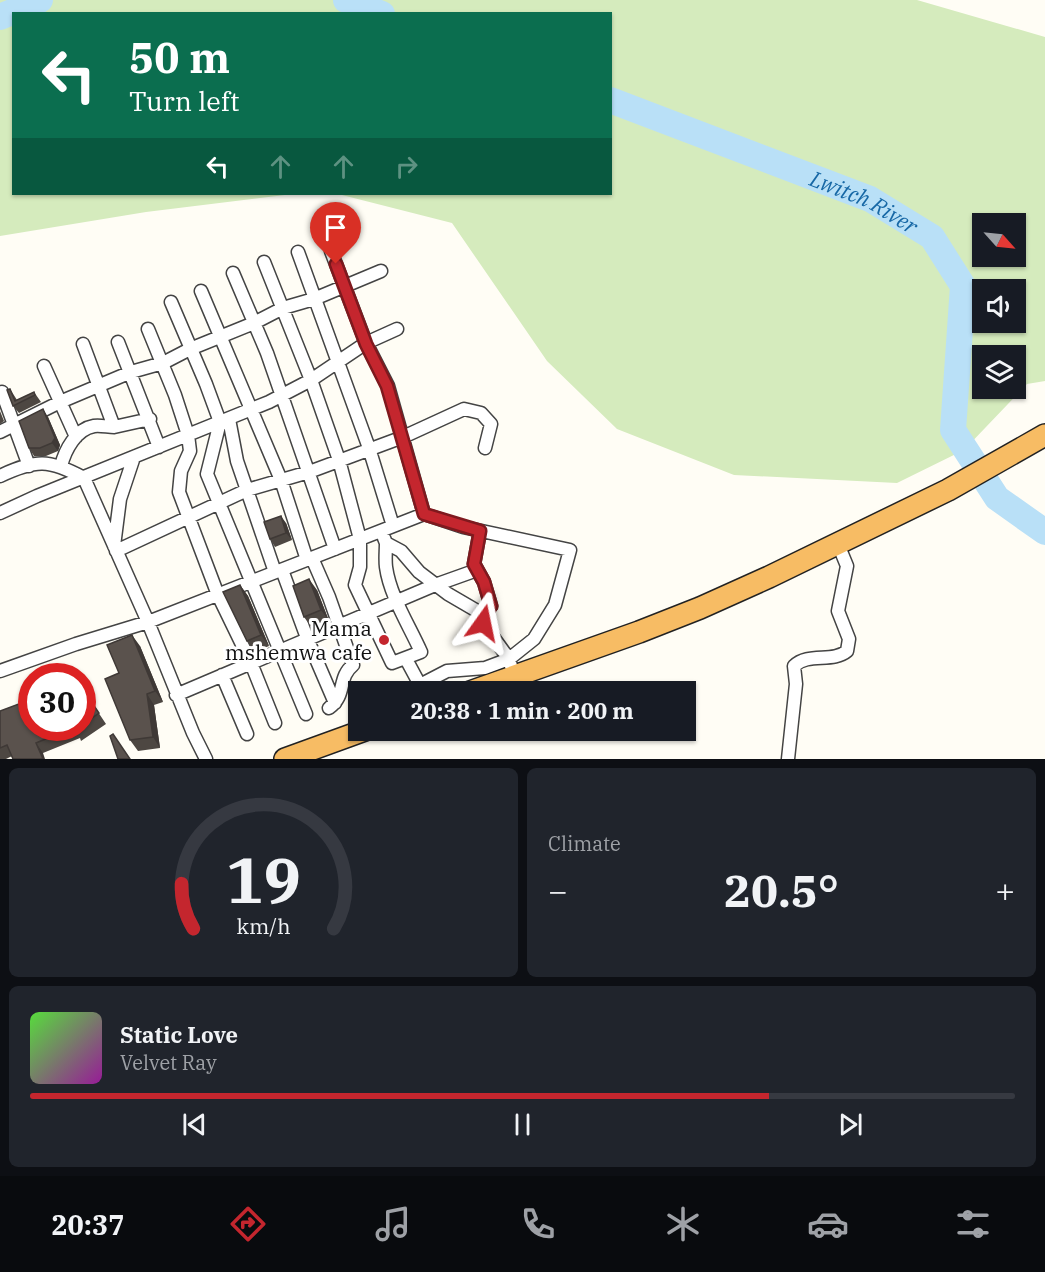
<!DOCTYPE html>
<html lang="en">
<head>
<meta charset="utf-8">
<style>
  body { margin:0; font-family:"IBM Plex Serif",serif; background:#20242c; color:#f1f3f6; height:100vh; display:flex; flex-direction:column; font-size:22px; white-space:nowrap }
  * { box-sizing:border-box; margin:0 }
  p { font-size:20px; color:#9ea1a6 }
  .icon { flex:none; width:33px; height:33px; fill:none; stroke:currentColor; stroke-width:2; stroke-linecap:round; stroke-linejoin:round }
  .map { position:relative; height:759px; overflow:hidden }
  .details { display:flex; flex-direction:column; gap:9px; padding:9px; background:#0d0f14; flex:1 }
  .details>* { flex:none }
  .hud { position:absolute; left:12px; top:12px; width:600px; height:183px; border-radius:0px; box-shadow:0 2px 4px #0004; background:#0b6e4f; color:#fff; overflow:hidden }
  .needle { width:39px; rotate:117deg }
  .controls { position:absolute; left:972px; top:213px; display:grid; gap:12px }
  .controls a { display:grid; place-items:center; width:54px; height:54px; border-radius:0px; background:#171b24; box-shadow:0 2px 4px #0004; font-size:30px }
  .speed { position:absolute; left:18px; top:663px; display:flex; gap:12px; font-size:30px; font-weight:700; text-align:center }
  .speed>* { display:grid; place-content:center; width:78px; height:78px; border-radius:50%; background:#171b24; box-shadow:0 2px 4px #0004; line-height:1 }
  .speed .limit { border:9px solid #d22; background:#fff; color:#111 }
  .pin { position:absolute; display:grid; place-items:center; width:51px; height:51px; color:#fff; margin:-62px -26px; border-radius:50% 50% 50% 0; rotate:-45deg; box-shadow:0 0 6px #0007 }
  .pin .icon { rotate:45deg }
  .me { position:absolute; width:66px; margin:-33px; rotate:12deg; stroke-linejoin:round; filter:drop-shadow(0 0 4px #0008) }
  .turn { display:flex; align-items:center; gap:21px; height:126px; padding:0 18px; font-size:27px }
  .turn .icon { width:78px; height:78px; stroke-width:2.5 }
  .turn b { display:block; font-size:42px; line-height:51px }
  .lanes { display:flex; align-items:center; height:57px; padding:0 18px; background:#0003; justify-content:center; gap:30px; direction:ltr }
  .lanes .off { opacity:.35 }
  .big { font-size:45px; font-weight:700; line-height:1.1 }
  .details .card { flex:1; display:flex; flex-direction:column; justify-content:center; gap:9px; min-width:0; padding:0 21px; border-radius:9px; background:#20242c }
  .details .dial { align-items:center; gap:0 }
  .dial svg { height:156px; overflow:visible; fill:none; stroke:#363941; stroke-width:7; stroke-linecap:round; text-anchor:middle }
  .dial text { fill:#f1f3f6; stroke:none }
  .song { display:flex; align-items:center; gap:18px }
  .cover { width:72px; height:72px; border-radius:9px; background:linear-gradient(135deg,hsl(110 70% 55%),hsl(300 70% 35%)) }
  .played { height:6px; border-radius:3px; background:linear-gradient(90deg,#c4262e 75%,#363941 75%) }
  .keys { display:flex; justify-content:space-around; direction:ltr }
  .heat { display:flex; justify-content:space-between; align-items:center; font-size:33px; direction:ltr }
  .details .tiles { flex:1; display:grid; gap:9px; grid-template-columns:1fr 1fr }
  .card:last-child { grid-column:span 2 }
  .trip { position:absolute; left:348px; top:681px; width:348px; height:60px; border-radius:0px; background:#171b24; box-shadow:0 2px 4px #0004; font-weight:700; line-height:60px; text-align:center }
  .menu { display:flex; height:96px; justify-content:space-around; align-items:center; background:#090b0e; color:#9ea1a6 }
  .menu .icon { width:42px; height:42px }
  .menu .active { color:#c4262e }
  .menu b { font-size:27px; color:#f1f3f6 }
  .map>svg:first-child { display:block }
  .green { fill:#d5ebbd; fill-rule:evenodd }
  .lines { fill:none; stroke-linecap:round; stroke-linejoin:round }
  .river { stroke:#b9e0f7; stroke-width:26 }
  .minor-casing { stroke:#444; stroke-width:15 }
  .trunk-casing { stroke:#222; stroke-width:24 }
  .minor { stroke:#fff; stroke-width:12 }
  .trunk { stroke:#f7bc64; stroke-width:21 }
  .wall { fill:#4d4742 }
  .shaded-wall { fill:#3f3936 }
  .building { fill:#5a524d; stroke:#3f3936; stroke-width:1.5 }
  .route-casing { stroke:#7f191e; stroke-width:15 }
  .route { stroke:#c4262e; stroke-width:10 }
  .poi-dot { fill:#c4262e; stroke:#fff; stroke-width:2 }
  .labels { text-anchor:middle; dominant-baseline:central; stroke-width:6; stroke-linejoin:round; paint-order:stroke }
  .poi-label { font-size:21px; fill:#111; stroke:#fff; text-anchor:end }
  .water-label { font-size:22px; font-style:italic; fill:#1768a6; stroke:#fff }
</style>
</head>
<body>
<div class="map">
<svg width="1045" height="759" viewBox="0 0 1045 759">
  <rect width="100%" height="100%" fill="#fffdf5"/>
  <path class="green" d="M0,0H917L1045,37V381L1027,384L964,450L897,483L734,475L617,429L547,361L452,223L338,194H610V14H14V194H293L146,212L0,236ZM982,224H1016V256H982ZM982,290H1016V322H982ZM982,356H1016V388H982Z"/>
  <g class="lines">
    <g class="river">
      <path d="M346,0L382,14"/>
      <path d="M0,17L40,0"/>
      <path id="s1" d="M610,100L870,199L932,237L963,286L953,430L997,498L1045,532"/>
    </g>
    <g class="minor-casing">
      <path id="minor" d="M331,251L366,343L388,386L424,514
        M298,252L369,448L393,526
        M264,262L311,380L339,460L360,539V567L355,585L392,663L421,652C409,625 390,596 386,567C385,559 386,551 386,543
        M233,273L267,353L335,549
        M201,291L281,480L307,560
        M171,302L206,384L220,422L207,474L306,714
        M148,329L175,395L188,435L190,451L181,471L179,492L218,595L251,663L275,723
        M118,342L159,447
        M83,344L114,427L150,419
        M44,366L76,437
        M2,392L29,466
        M229,419L237,461L275,572
        M0,432L60,402L131,372L163,363L190,349L254,323L283,308L314,299L381,271
        M61,466C65,450 76,429 94,426C100,425 108,427 114,427
        M0,476C36,459 49,459 84,478L148,622L193,733L206,759
        M0,513L37,496L269,402L311,380L366,343L397,329
        M480,531L474,564L484,582L491,606L484,615L483,623L509,659L511,666
        M384,538L386,543L401,551L419,572L448,594L484,615
        M114,546L120,499L134,457
        M116,551L247,490L309,472L403,437L464,409L481,413L491,424L485,448
        M312,558L329,597L353,665C337,678 347,695 329,708
        M282,570L307,638L335,703
        M0,671L76,644L148,622L424,514L463,527L570,550L555,605L534,639L509,659L485,668L447,671L420,685L406,659
        M222,675L247,734
        M176,695L435,585L477,570
        M788,759L796,684L794,666C808,652 833,663 847,651L849,639L838,611L847,566L838,544"/>
    </g>
    <g class="trunk-casing">
      <path id="trunk" d="M470,692L639,632L700,608L769,577L948,490L1045,435
        M285,759L365,730"/>
    </g>
    <use href="#minor" class="minor"/>
    <use href="#trunk" class="trunk"/>
  </g>
  <path class="wall" d="M10,389L17,400L34,392L41,402L19,413L13,406Z
    M0,411L4,421L0,424Z
    M48,417L60,445L58,451L46,456H34L29,448Z
    M286,523L292,540L275,547L270,539Z
    M240,585L248,596L269,646L255,652L247,641Z
    M317,590L329,621L312,628L304,617Z
    M140,646L163,702L154,705L160,748L138,751L130,740L119,673Z
    M82,688L106,724L81,741L80,738L43,753L12,756L6,759H0V711L32,728H82Z"/>
  <path class="shaded-wall" d="M43,409L48,417L60,445L58,451L52,443Z
    M281,516L286,523L292,540L286,533Z
    M309,579L317,590L329,621L321,610Z
    M240,585L248,596L269,646L261,635Z
    M132,635L140,646L163,702L155,691Z
    M147,694L154,705L160,748L153,737Z
    M36,743L43,753L45,759H43Z"/>
  <path class="building" d="M10,389L15,401L34,392L35,395L13,406L7,390Z
    M43,409L55,438L52,443L40,448H29L19,421Z
    M281,516L286,533L270,539L264,522Z
    M309,579L321,610L304,617L293,586Z
    M240,585L261,635L247,641L223,592Z
    M132,635L155,691L147,694L153,737L130,740L105,679L119,673L107,645Z
    M82,688L99,713L82,725Z
    M32,699V728H72L36,743L43,759H13L7,745L0,748V711Z
    M113,734L130,759H118L110,736Z"/>
  <g class="lines">
    <g class="route-casing">
      <path id="route" d="M336,264L366,344L387,386L424,514L480,531L474,564L484,582L491,606L484,615L483,623"/>
    </g>
    <use href="#route" class="route"/>
  </g>
  <circle class="poi-dot" cx="384" cy="640" r="6"/>
  <g class="labels">
    <g class="poi-label">
      <text x="372" y="628">Mama<tspan x="372" dy="24">mshemwa cafe</tspan></text>
    </g>
    <g class="water-label">
      <text stroke="none"><textPath href="#s1" startOffset="274">Lwitch River</textPath></text>
    </g>
  </g>
</svg>
<div class="controls">
<a><svg class="needle" viewBox="-14 -14 28 28"><path d="M0-13l5 13h-10z" fill="#e53935"/><path d="M0 13l5-13h-10z" fill="#9ea1a6"/></svg></a>
<a><svg class="icon" aria-label="sound" viewBox="0 0 24 24"><path d="M4 9h4l5-4v14l-5-4H4zM17 9q2 3 0 6"/></svg></a>
<a><svg class="icon" aria-label="layers" viewBox="0 0 24 24"><path d="M12 4l9 5-9 5-9-5zM3 14l9 5 9-5"/></svg></a>
</div>
<div class="speed"><div class="limit">30</div></div>
<div class="pin" style="left:336px;top:264px;background:#d93025"><svg class="icon" aria-label="arrive" viewBox="0 0 24 24"><path d="M6 21V4h12l-3 4 3 4H6"/></svg></div>
<svg class="me" style="left:483px;top:623px" viewBox="-20 -20 40 40"><path d="M0-17L14 15 0 8-14 15z" fill="#c4262e" stroke="#fff" stroke-width="4"/></svg>
<div class="trip">20:38 · 1 min · 200 m</div>
<div class="hud">
<div class="turn"><svg class="icon" aria-label="left" viewBox="0 0 24 24"><path d="M17 20v-9H6M10 6l-5 5 5 5"/></svg><div><b>50 m</b>Turn left</div></div>
<div class="lanes"><svg class="icon" aria-label="left" viewBox="0 0 24 24"><path d="M17 20v-9H6M10 6l-5 5 5 5"/></svg><svg class="icon off" aria-label="ahead" viewBox="0 0 24 24"><path d="M12 20V5M6 11l6-6 6 6"/></svg><svg class="icon off" aria-label="ahead" viewBox="0 0 24 24"><path d="M12 20V5M6 11l6-6 6 6"/></svg><svg class="icon off" aria-label="right" viewBox="0 0 24 24"><path d="M7 20v-9h11M14 6l5 5-5 5"/></svg></div>
</div>
</div>
<section class="details">
<div class="tiles">
<div class="card dial"><svg viewBox="0 0 100 80">
<path d="M14 69A42 42 0 1 1 86 69"/>
<path d="M14 69A42 42 0 0 1 8 46" stroke="#c4262e"/>
<text x="50" y="56" font-size="32" font-weight="700">19</text>
<text x="50" y="72" font-size="11">km/h</text>
</svg></div>
<div class="card"><p>Climate</p>
<div class="heat"><a>−</a><b class="big">20.5°</b><a>+</a></div>
</div>
<div class="card">
<div class="song"><i class="cover"></i><div><b>Static Love</b><p>Velvet Ray</p></div></div>
<div class="played"></div>
<div class="keys"><svg class="icon" aria-label="previous" viewBox="0 0 24 24"><path d="M18 5L8 12l10 7zM5 5v14"/></svg><svg class="icon" aria-label="pause" viewBox="0 0 24 24"><path d="M8 5v14M16 5v14"/></svg><svg class="icon" aria-label="next" viewBox="0 0 24 24"><path d="M6 5l10 7-10 7zM19 5v14"/></svg></div>
</div>
</div>
</section>
<nav class="menu">
<b>20:37</b>
<svg class="icon active" aria-label="directions" viewBox="0 0 24 24"><path d="M12 3l9 9-9 9-9-9zM9 14v-3h6M13 9l2 2-2 2"/></svg>
<svg class="icon" aria-label="music" viewBox="0 0 24 24"><path d="M9 18V5l10-2v13"/><circle cx="6" cy="18" r="3"/><circle cx="16" cy="16" r="3"/></svg>
<svg class="icon" aria-label="phone" viewBox="0 0 24 24"><path d="M5 4h4l2 5-3 2q2 4 5 5l2-3 5 2v4C11 20 4 13 5 4z"/></svg>
<svg class="icon" aria-label="climate" viewBox="0 0 24 24"><path d="M12 3v18M4 7l16 10M4 17L20 7"/></svg>
<svg class="icon" aria-label="car" viewBox="0 0 24 24"><path d="M5 17H2v-5l4-1 3-4h7l3 4 3 1v5h-3M9 17h6M6 11h13"/><circle cx="7" cy="17" r="2"/><circle cx="17" cy="17" r="2"/></svg>
<svg class="icon" aria-label="filters" viewBox="0 0 24 24"><path d="M4 7h16M4 17h16"/><circle cx="9" cy="7" r="2"/><circle cx="15" cy="17" r="2"/></svg>
</nav>
</body>
</html>
